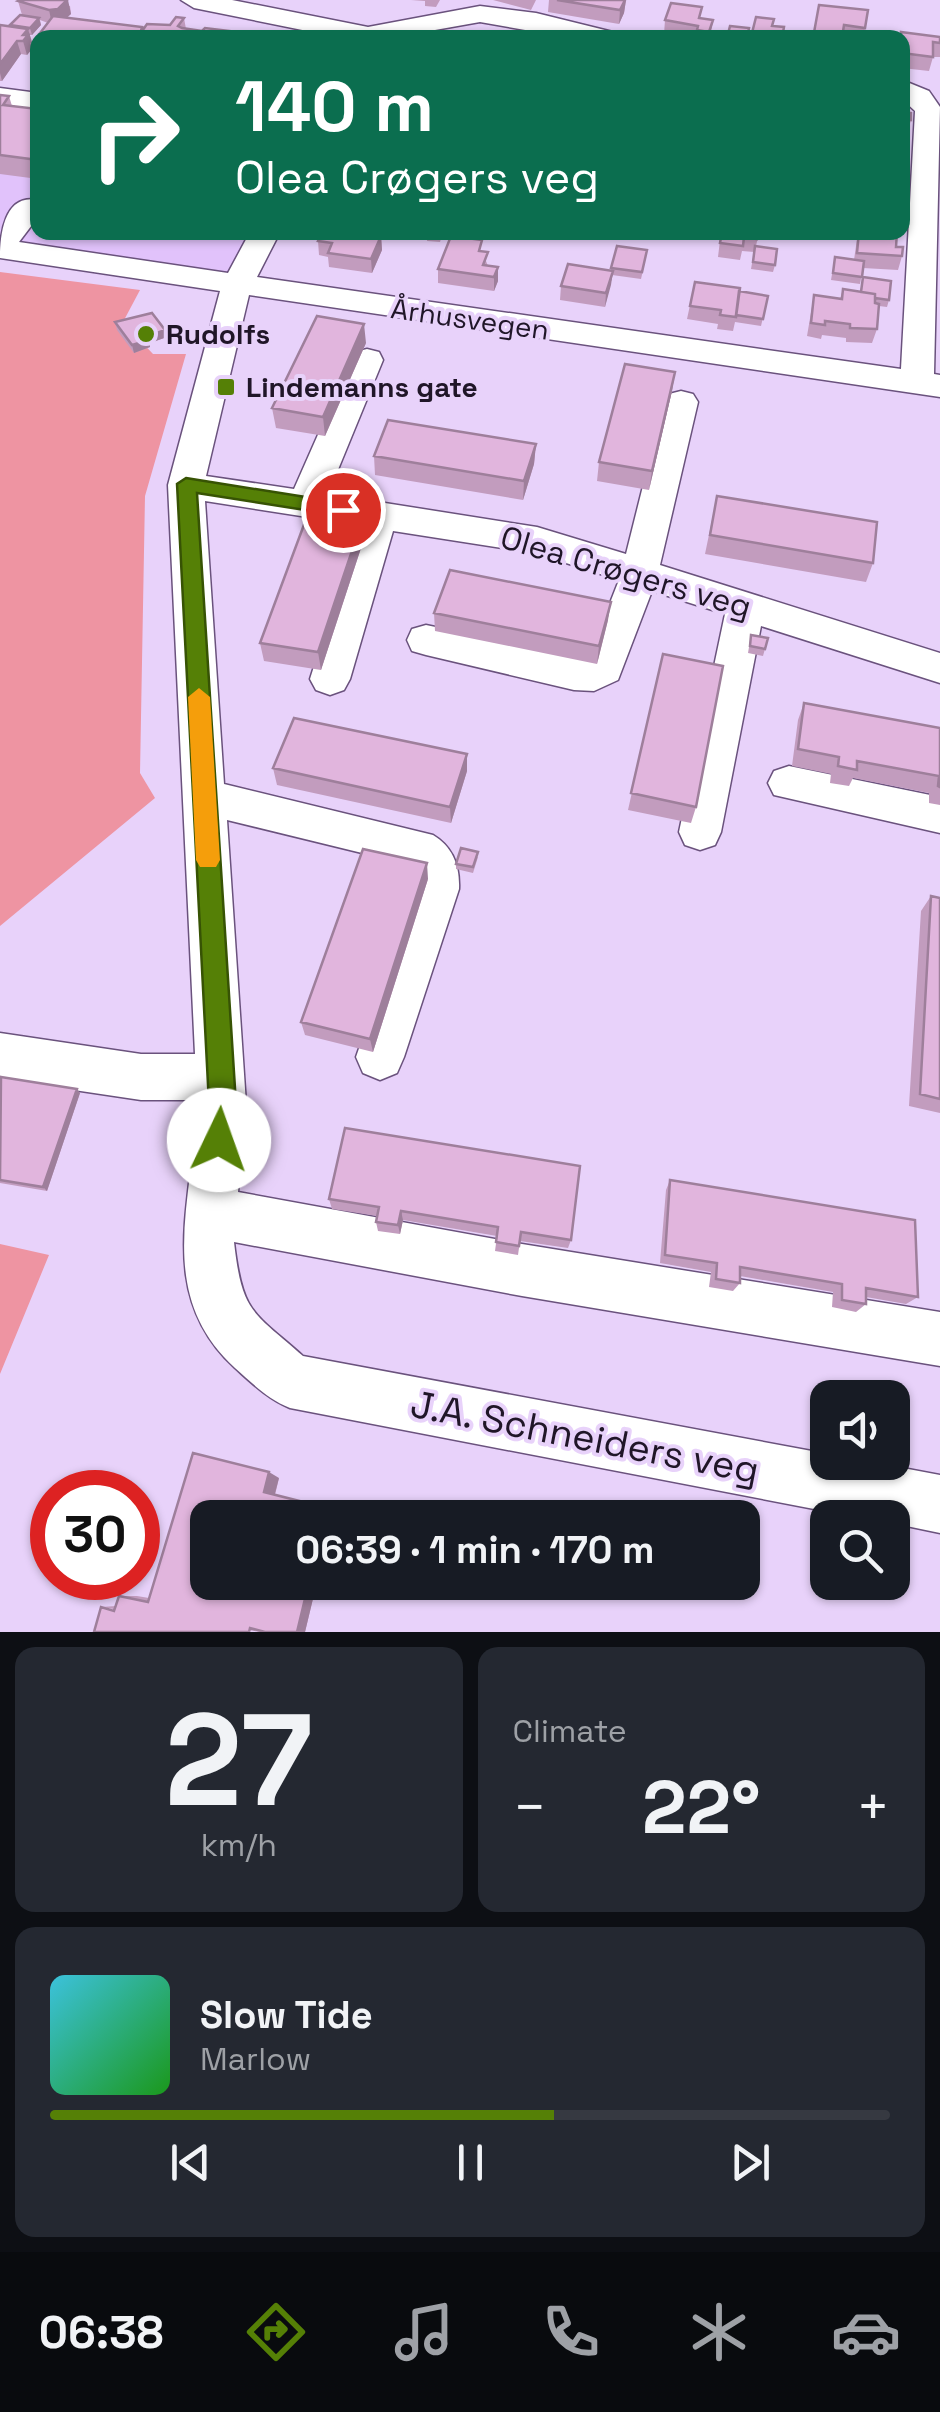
<!DOCTYPE html>
<html lang="en">
<head>
<meta charset="utf-8">
<style>
  body { margin:0; font-family:"Space Grotesk",sans-serif; background:#242831; color:#f1f3f6; height:100vh; display:flex; flex-direction:column; font-size:38px; white-space:nowrap }
  * { box-sizing:border-box; margin:0 }
  p { font-size:32px; color:#9ea1a6 }
  .icon { flex:none; width:55px; height:55px; fill:none; stroke:currentColor; stroke-width:2; stroke-linecap:round; stroke-linejoin:round }
  .map { position:relative; height:1632px; overflow:hidden }
  .sheet { display:flex; flex-direction:column; gap:15px; padding:15px; background:#0d0f14; flex:1 }
  .sheet>* { flex:none }
  .hud { position:absolute; left:30px; top:30px; width:880px; height:210px; border-radius:20px; box-shadow:0 2px 8px #0004; background:#0b6e4f; color:#fff; overflow:hidden }
  .controls { position:absolute; left:810px; top:1380px; display:grid; gap:20px }
  .controls a { display:grid; place-items:center; width:100px; height:100px; border-radius:20px; background:#171b24; box-shadow:0 2px 8px #0004; font-size:50px }
  .speed { position:absolute; left:30px; top:1470px; display:flex; gap:20px; font-size:50px; font-weight:700; text-align:center }
  .speed>* { display:grid; place-content:center; width:130px; height:130px; border-radius:50%; background:#171b24; box-shadow:0 2px 8px #0004; line-height:1 }
  .speed .limit { border:15px solid #d22; background:#fff; color:#111 }
  .pin { position:absolute; display:grid; place-items:center; width:85px; height:85px; color:#fff; margin:-42px; border:5px solid #fff; border-radius:50%; box-shadow:0 2px 10px #0007 }
  .me { position:absolute; width:110px; margin:-55px; rotate:3deg; stroke-linejoin:round; filter:drop-shadow(0 0 8px #0008) }
  .turn { display:flex; align-items:center; gap:35px; height:210px; padding:0 40px; font-size:45px }
  .turn .icon { width:130px; height:130px; stroke-width:2.5 }
  .turn b { display:block; font-size:70px; line-height:85px }
  .big { font-size:75px; font-weight:600; line-height:1.1 }
  .sheet .widget { flex:1; display:flex; flex-direction:column; justify-content:center; gap:15px; min-width:0; padding:0 35px; border-radius:20px; background:#242831 }
  .sheet .dial { align-items:center; gap:0 }
  .dial b { font-size:130px; line-height:1 }
  .song { display:flex; align-items:center; gap:30px }
  .cover { width:120px; height:120px; border-radius:15px; background:linear-gradient(135deg,hsl(190 70% 55%),hsl(120 70% 35%)) }
  .played { height:10px; border-radius:5px; background:linear-gradient(90deg,#558006 60%,#363941 60%) }
  .keys { display:flex; justify-content:space-around; direction:ltr }
  .heat { display:flex; justify-content:space-between; align-items:center; font-size:55px; direction:ltr }
  .sheet .tiles { flex:1; display:grid; gap:15px; grid-template-columns:1fr 1fr }
  .widget:last-child { grid-column:span 2 }
  .trip { position:absolute; left:190px; top:1500px; width:570px; height:100px; border-radius:20px; background:#171b24; box-shadow:0 2px 8px #0004; font-weight:600; line-height:100px; text-align:center }
  .tab-bar { display:flex; height:160px; justify-content:space-around; align-items:center; background:#090b0e; color:#9ea1a6 }
  .tab-bar .icon { width:70px; height:70px }
  .tab-bar .on { color:#558006 }
  .tab-bar b { font-size:45px; color:#f1f3f6 }
  .map>svg:first-child { display:block }
  .built { fill:#e1c2fb }
  .green { fill:#ee94a2 }
  .lines { fill:none; stroke-linecap:round; stroke-linejoin:round }
  .minor-casing { stroke:#6a527d; stroke-width:3 }
  .minor { fill:#fff; fill-rule:evenodd }
  .wall { fill:#c29cbe }
  .shaded-wall { fill:#9e7f9b }
  .building { fill:#e1b5dd; stroke:#9e7f9b; stroke-width:2.5 }
  .route { fill:#558006; stroke:#375304; stroke-width:2.5 }
  .slow { fill:#f59e0b }
  .poi-dot { fill:#558006; stroke:#e8d2fa; stroke-width:4 }
  .labels { text-anchor:middle; dominant-baseline:central; stroke-width:8; stroke-linejoin:round; paint-order:stroke }
  .far-street-label { font-size:28px; fill:#201628; stroke:#e8d2fa }
  .far-poi-label { font-size:28px; font-weight:bold; fill:#201628; stroke:#e8d2fa; text-anchor:start }
  .street-label { font-size:32px; fill:#201628; stroke:#e8d2fa }
  .near-street-label { font-size:38px; fill:#201628; stroke:#e8d2fa }
</style>
</head>
<body>
<div class="map">
<svg width="940" height="1632" viewBox="0 0 940 1632">
  <rect width="100%" height="100%" fill="#e8d2fa"/>
  <path class="built" d="M0,96L37,101L38,232L265,233L237,285L0,253Z"/>
  <path class="green" d="M0,272L140,290L123,322L153,354H186L145,496L140,773L155,798L0,926Z
    M0,1244L49,1255L0,1374Z"/>
  <g class="lines">
    <g class="minor-casing">
      <path id="minor" d="M181,0H232L368,27L480,6L536,13L613,32L617,38H571L480,22L390,38H342L194,8Z
        M902,80L929,91L940,107L934,374L940,375V397L249,295L206,476L294,489L351,360L355,352L367,349L379,352L383,360L328,494L537,527L626,554L664,402L669,394L681,391L693,394L698,402L660,565L940,653V683L761,626L721,832L715,845L700,850L685,845L679,832L725,614L652,591L618,680L594,691L574,690L426,655L412,651L407,640L412,629L426,625L588,659L619,580L535,553L393,531L350,679L344,690L330,695L316,690L310,679L359,525L205,501L224,784L433,835C453,847 460,866 459,889L404,1057L397,1073L380,1080L363,1073L356,1057L415,889V871L407,864L227,820L246,1104L238,1192L522,1244L940,1312V1366L522,1296L234,1242C242,1313 252,1311 303,1356L828,1454V1462H871L940,1475V1533L892,1523V1518H861L290,1408C268,1399 253,1384 235,1368C152,1292 195,1196 197,1100H141L0,1079V1033L141,1054H195L168,485L220,291L0,258C0,235 4,193 38,200V217L19,242L228,273L250,232H280L257,277L901,369L915,111L902,99Z
        M0,88L38,93V109L0,104Z
        M789,766L940,797V833L774,795L768,783L774,771Z"/>
    </g>
    <use href="#minor" class="minor"/>
  </g>
  <path class="wall" d="M411,0H440L436,7L425,6V1Z
    M493,0H536L531,10Z
    M549,0H626L624,13L619,24L548,12Z
    M18,1L70,6L71,14L66,18L142,31L170,25L184,18L186,29L286,38H38V67L31,45L48,23L40,20L41,25L32,35H30L32,49L27,55L21,54L2,81H0V25L11,27L22,15Z
    M819,5L865,28L863,38H813Z
    M701,18L713,20L710,38H683L664,34L665,20Z
    M901,32L940,37V57H933L929,71L902,68V38H900Z
    M0,95L9,96L12,106L38,109V179L0,174Z
    M902,102L905,112L911,120L907,134L902,133Z
    M428,232H443L440,242L427,241Z
    M593,232H632L631,237Z
    M721,232H759L756,246L775,265L773,272L751,269L754,252L742,251L740,260L718,257Z
    M858,232H897L896,247L902,256L898,270L863,268L860,284L831,280L835,257L854,260Z
    M381,236L382,250L372,273L329,267L328,257L319,255L318,241Z
    M617,246L646,257L641,279L612,275L605,307L560,300L561,286L611,270Z
    M482,251L488,266L498,281L494,291L438,283V269Z
    M863,277L889,300L887,307L879,306L877,329L872,343L846,342V338L822,335L821,339L807,336L814,295L840,299L843,289L860,292Z
    M695,282L768,296L761,326L735,322L733,331L717,329L718,324L687,319Z
    M115,322L167,337L150,343V347L134,353L117,330Z
    M366,343L325,436L276,428L272,408Z
    M672,391L649,490L597,481L599,462Z
    M536,444L534,464L523,500L375,475L374,456Z
    M717,496L873,563L866,582L705,554Z
    M359,530L361,548L321,670L264,661L260,643Z
    M434,613L608,620L597,664L435,631Z
    M751,635L768,638L763,656L748,653Z
    M663,654L696,807L691,823L628,810Z
    M804,703L940,728V805L929,803V793L853,778L849,786L830,783L831,774L792,766L798,720Z
    M467,754V771L451,823L277,785L273,768Z
    M478,857L473,873L456,869V864Z
    M428,879L373,1052L305,1035L301,1022Z
    M931,896L940,898V1113L909,1106L921,911Z
    M0,1078L80,1093L47,1191L0,1183Z
    M670,1180L918,1297L906,1304L866,1297V1304L856,1312L832,1307L833,1292L740,1276V1283L733,1291L709,1287L711,1272L660,1263L666,1190Z
    M329,1199L571,1240L568,1248L520,1241L518,1255L495,1251L497,1236L403,1220L400,1234L378,1231L376,1222L377,1216L332,1209Z
    M279,1478L275,1495L327,1508L334,1512L208,1582H317L305,1632H260L101,1607L116,1606L119,1596H137L149,1598Z"/>
  <path class="shaded-wall" d="M61,0H68L71,14L62,22L52,24L49,10Z
    M626,0L624,13L619,24L620,10Z
    M39,18L41,25L32,35L30,28Z
    M28,29L32,42L30,44L32,49L27,55L23,41V35Z
    M17,41L21,54L2,81L0,73V64Z
    M381,236L382,250L372,273L371,259Z
    M498,267V281L494,291V277Z
    M613,271L611,285L605,307L606,293Z
    M364,324L366,343L325,436L323,417Z
    M165,330L167,337L150,343V347L134,353L132,345L146,337Z
    M675,372L672,391L649,490L652,471Z
    M536,444L534,464L523,500L524,481Z
    M359,530L361,548L321,670L318,652Z
    M611,602L608,620L597,664L599,646Z
    M467,754V771L451,823L450,807Z
    M427,863L428,879L373,1052L370,1039Z
    M77,1089L80,1093L47,1191L43,1187Z
    M401,1211L403,1220L400,1234L398,1225Z
    M269,1472L279,1478L274,1497L264,1492Z
    M327,1508L334,1512L333,1518H325Z
    M309,1582H317L305,1632H297Z"/>
  <path class="building" d="M20,0H67L58,9L49,10L18,1Z
    M557,0H625L620,10Z
    M671,3L702,7L699,18L713,20L709,32L697,30L698,26L665,20Z
    M819,5L868,10L865,28L844,25L842,38H813Z
    M20,15L39,18L30,28L10,25Z
    M53,16L142,27L140,34L147,24L170,25L176,17L184,18L178,26L182,28L202,31L205,28L286,38H38V45H31Z
    M756,17L774,19L772,26L784,27L782,38L751,37Z
    M0,25L28,29L23,35H28L23,41H17L0,64Z
    M730,26L749,28L747,38H727Z
    M901,32L940,37V43L933,42V57L902,53Z
    M0,95L9,96L3,105L38,109V160L0,155Z
    M902,102H905V112L911,113V120L904,119V123H902Z
    M322,232H354L381,236L371,259L328,253L332,243L318,241Z
    M722,232H759L757,239L744,237L743,246L720,243Z
    M859,232H897L896,247H903L902,256L857,253Z
    M451,236L482,240L479,251L488,252L483,265L498,267L494,277L438,269Z
    M617,246L647,250L642,272L611,268Z
    M755,246L777,249L775,265L753,262Z
    M835,257L864,261L862,277L833,273Z
    M568,264L613,271L606,293L561,286Z
    M863,277L891,281L889,300L875,298V294L861,292Z
    M695,282L740,288L736,317L720,315L721,310L690,306Z
    M843,289L875,294V303L879,304L877,329L850,328V324L825,321V325L811,323L814,295L842,299Z
    M739,291L768,296L763,319L736,315Z
    M152,313L165,330L146,337L149,340L132,345L115,322Z
    M317,316L364,324L323,417L272,408Z
    M625,364L675,372L652,471L599,462Z
    M388,420L536,444L524,481L374,456Z
    M717,496L877,522L873,563L710,535Z
    M305,522L359,530L318,652L260,643Z
    M450,570L611,602L599,646L434,613Z
    M751,635L768,638L765,649L750,646Z
    M663,654L723,666L696,807L631,793Z
    M804,703L940,728V787L938,786L939,776L857,761V770L838,766L839,757L798,749Z
    M294,718L467,754L450,807L273,768Z
    M461,848L478,852L473,867L456,864Z
    M363,849L427,863L370,1039L301,1022Z
    M931,896L940,898V1099L920,1094Z
    M1,1077L77,1089L43,1187L0,1180Z
    M345,1128L580,1166L571,1240L521,1232L519,1246L496,1242L498,1227L401,1211L398,1225L376,1222L379,1207L329,1199Z
    M670,1180L915,1220L918,1297L866,1288V1304L842,1300V1284L740,1267V1283L716,1279L717,1263L665,1255Z
    M193,1453L269,1472L264,1492L327,1508L325,1518H208V1582H309L297,1632H265L250,1628L249,1632H94L101,1607L114,1611L119,1596L148,1602Z"/>
  <path class="route" d="M186,478L343,503L352,510L343,516L197,493L236,1104L228,1149L219,1153L209,1149L206,1140L209,1104L177,484Z"/>
  <path class="slow" d="M199,688L210,697L220,860L216,867H200L196,860L188,697Z"/>
  <g class="poi-dot">
    <circle cx="146" cy="334" r="10"/>
    <rect x="216" y="377" width="20" height="20" rx="5"/>
  </g>
  <g class="labels">
    <g class="far-street-label">
      <text transform="translate(470 319) rotate(8)">Århusvegen</text>
    </g>
    <g class="far-poi-label">
      <text x="166" y="334">Rudolfs</text>
      <text x="246" y="387">Lindemanns gate</text>
    </g>
    <g class="street-label">
      <text transform="translate(626 572) rotate(16)">Olea Crøgers veg</text>
    </g>
    <g class="near-street-label">
      <text transform="translate(585 1437) rotate(11)">J.A. Schneiders veg</text>
    </g>
  </g>
</svg>
<div class="controls">
<a><svg class="icon" aria-label="sound" viewBox="0 0 24 24"><path d="M4 9h4l5-4v14l-5-4H4zM17 9q2 3 0 6"/></svg></a>
<a><svg class="icon" aria-label="search" viewBox="0 0 24 24"><circle cx="10" cy="10" r="6"/><path d="M15 15l6 6"/></svg></a>
</div>
<div class="speed"><div class="limit">30</div></div>
<div class="pin" style="left:343px;top:510px;background:#d93025"><svg class="icon" aria-label="arrive" viewBox="0 0 24 24"><path d="M6 21V4h12l-3 4 3 4H6"/></svg></div>
<svg class="me" style="left:219px;top:1140px" viewBox="-20 -20 40 40"><circle r="19" fill="#fff"/><path d="M0-13L10 11 0 6-10 11z" fill="#558006"/></svg>
<div class="trip">06:39 · 1 min · 170 m</div>
<div class="hud">
<div class="turn"><svg class="icon" aria-label="right" viewBox="0 0 24 24"><path d="M7 20v-9h11M14 6l5 5-5 5"/></svg><div><b>140 m</b>Olea Crøgers veg</div></div>
</div>
</div>
<section class="sheet">
<div class="tiles">
<div class="widget dial"><b>27</b><p>km/h</p></div>
<div class="widget"><p>Climate</p>
<div class="heat"><a>−</a><b class="big">22°</b><a>+</a></div>
</div>
<div class="widget">
<div class="song"><i class="cover"></i><div><b>Slow Tide</b><p>Marlow</p></div></div>
<div class="played"></div>
<div class="keys"><svg class="icon" aria-label="previous" viewBox="0 0 24 24"><path d="M18 5L8 12l10 7zM5 5v14"/></svg><svg class="icon" aria-label="pause" viewBox="0 0 24 24"><path d="M8 5v14M16 5v14"/></svg><svg class="icon" aria-label="next" viewBox="0 0 24 24"><path d="M6 5l10 7-10 7zM19 5v14"/></svg></div>
</div>
</div>
</section>
<nav class="tab-bar">
<b>06:38</b>
<svg class="icon on" aria-label="directions" viewBox="0 0 24 24"><path d="M12 3l9 9-9 9-9-9zM9 14v-3h6M13 9l2 2-2 2"/></svg>
<svg class="icon" aria-label="music" viewBox="0 0 24 24"><path d="M9 18V5l10-2v13"/><circle cx="6" cy="18" r="3"/><circle cx="16" cy="16" r="3"/></svg>
<svg class="icon" aria-label="phone" viewBox="0 0 24 24"><path d="M5 4h4l2 5-3 2q2 4 5 5l2-3 5 2v4C11 20 4 13 5 4z"/></svg>
<svg class="icon" aria-label="climate" viewBox="0 0 24 24"><path d="M12 3v18M4 7l16 10M4 17L20 7"/></svg>
<svg class="icon" aria-label="car" viewBox="0 0 24 24"><path d="M5 17H2v-5l4-1 3-4h7l3 4 3 1v5h-3M9 17h6M6 11h13"/><circle cx="7" cy="17" r="2"/><circle cx="17" cy="17" r="2"/></svg>
</nav>
</body>
</html>
